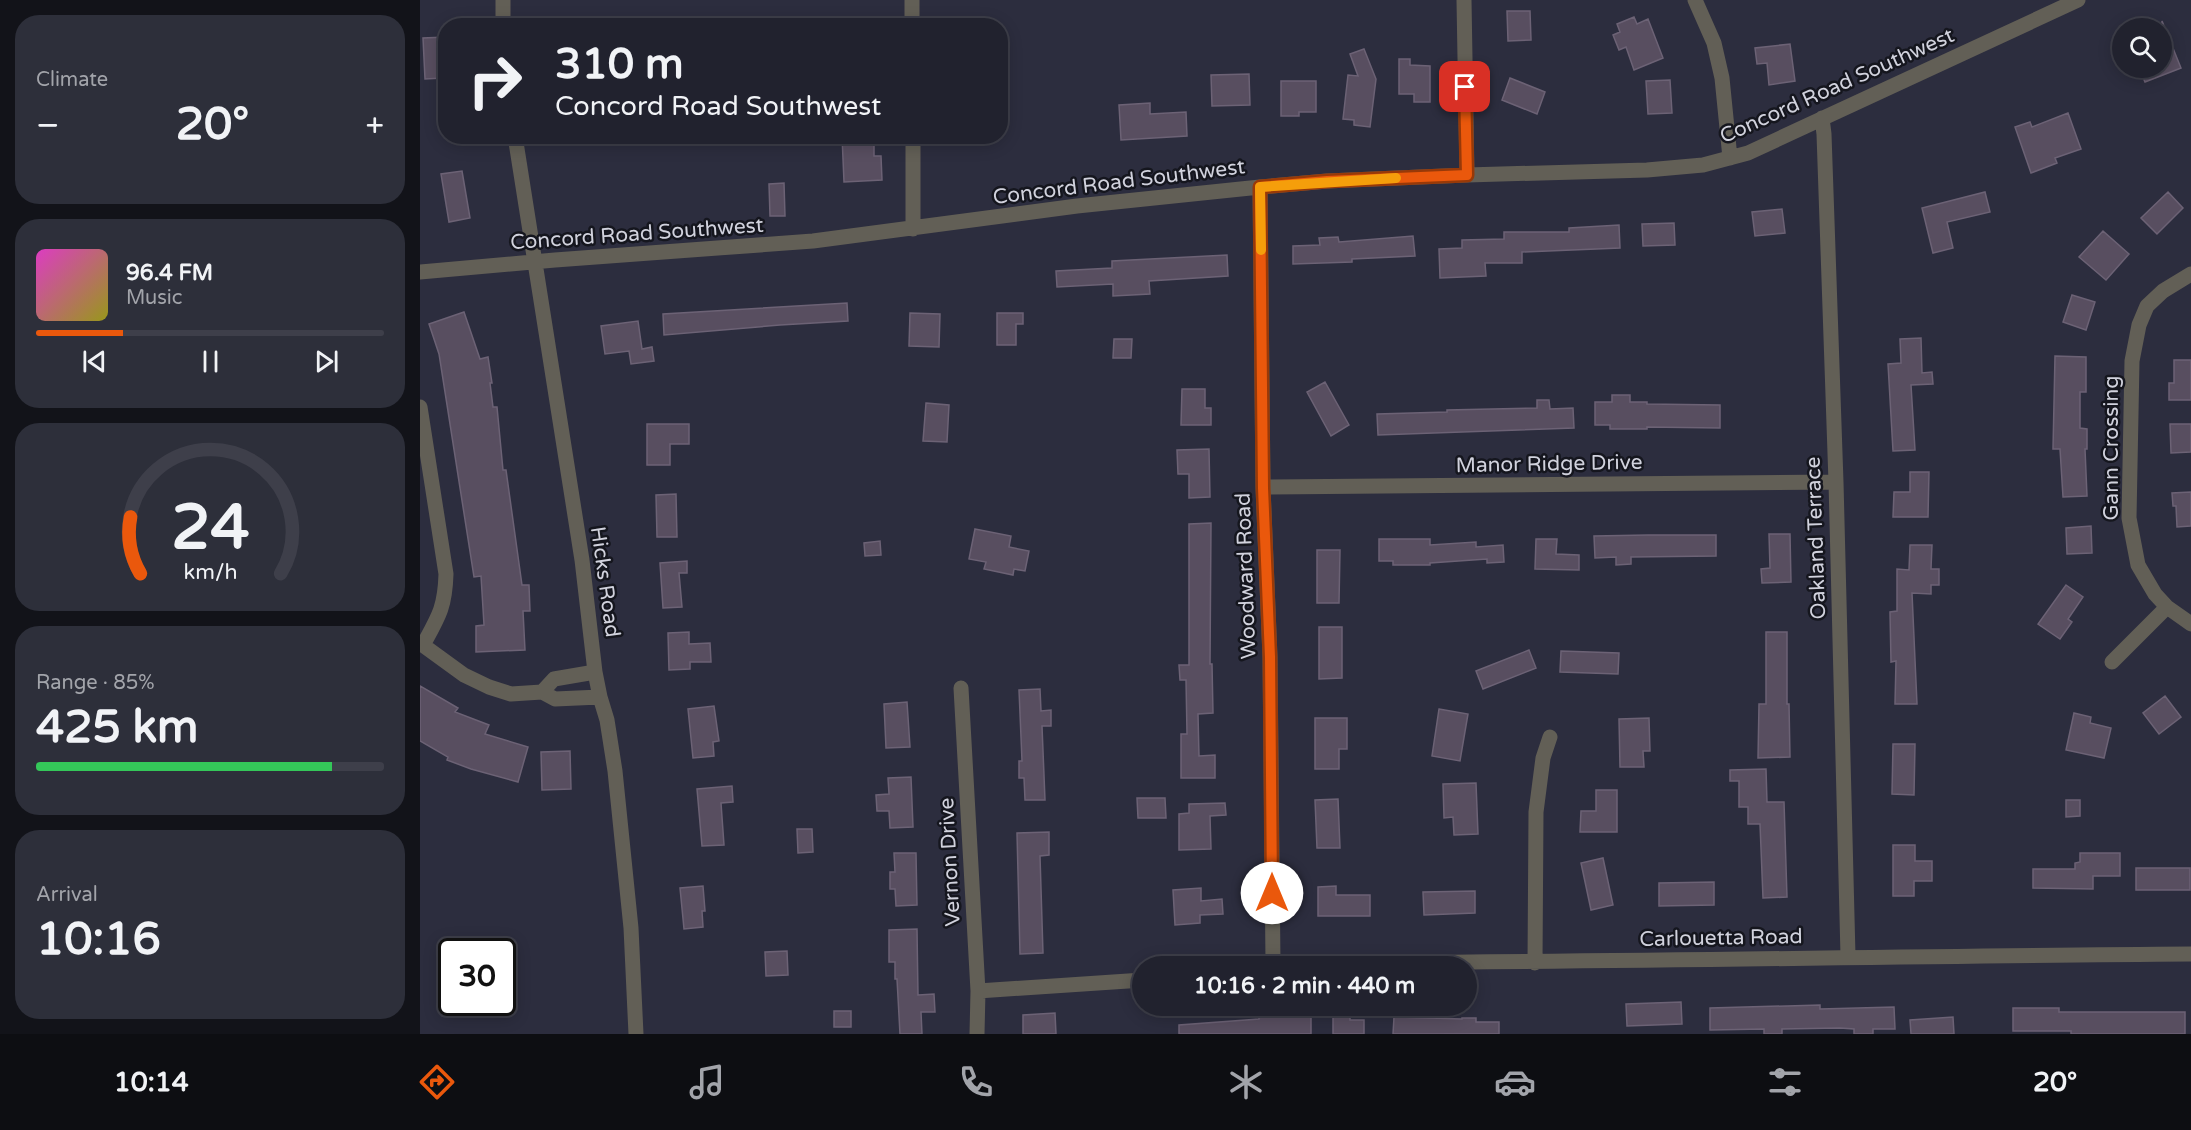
<!DOCTYPE html>
<html lang="en">
<head>
<meta charset="utf-8">
<style>
  body { margin:0; font-family:"Varela Round",sans-serif; background:#2d2f3a; color:#f1f3f6; height:100vh; display:flex; flex-direction:column; font-size:22px; white-space:nowrap }
  * { box-sizing:border-box; margin:0 }
  p { font-size:20px; color:#a2a4aa }
  .icon { flex:none; width:33px; height:33px; fill:none; stroke:currentColor; stroke-width:2; stroke-linecap:round; stroke-linejoin:round }
  .map { position:relative; flex:1; overflow:hidden }
  .panel { display:flex; flex-direction:column; gap:15px; padding:15px; background:#121319; width:420px }
  .panel>* { flex:none }
  .top-card { position:absolute; left:18px; top:18px; width:570px; height:126px; border-radius:24px; box-shadow:0 3px 15px #0003,0 0 0 2px #3e3f4a; background:#21222e; color:#f1f3f6; overflow:hidden }
  .controls { position:absolute; left:1692px; top:18px; display:grid; gap:12px }
  .controls a { display:grid; place-items:center; width:60px; height:60px; border-radius:50%; background:#21222e; box-shadow:0 3px 15px #0003,0 0 0 2px #3e3f4a; font-size:30px }
  .speed { position:absolute; left:18px; top:938px; display:flex; gap:12px; font-size:30px; font-weight:700; text-align:center }
  .speed>* { display:grid; place-content:center; width:78px; height:78px; border-radius:50%; background:#21222e; box-shadow:0 3px 15px #0003,0 0 0 2px #3e3f4a; line-height:1 }
  .speed .limit { border:3px solid #111; border-radius:9px; background:#fff; color:#111 }
  .pin { position:absolute; display:grid; place-items:center; width:51px; height:51px; color:#fff; margin:-26px; border-radius:12px; box-shadow:0 3px 9px #0006 }
  .me { position:absolute; width:66px; margin:-33px; rotate:0deg; stroke-linejoin:round; filter:drop-shadow(0 0 4px #0008) }
  .turn { display:flex; align-items:center; gap:21px; height:126px; padding:0 18px; font-size:27px }
  .turn .icon { width:78px; height:78px; stroke-width:2.5 }
  .turn b { display:block; font-size:42px; line-height:51px }
  .big { font-size:45px; font-weight:700; line-height:1.1 }
  .panel .widget { flex:1; display:flex; flex-direction:column; justify-content:center; gap:9px; min-width:0; padding:0 21px; border-radius:24px; background:#2d2f3a }
  .panel .dial { align-items:center; gap:0 }
  .dial svg { height:156px; overflow:visible; fill:none; stroke:#3e3f4a; stroke-width:7; stroke-linecap:round; text-anchor:middle }
  .dial text { fill:#f1f3f6; stroke:none }
  .song { display:flex; align-items:center; gap:18px }
  .cover { width:72px; height:72px; border-radius:9px; background:linear-gradient(135deg,hsl(310 70% 55%),hsl(60 70% 35%)) }
  .played { height:6px; border-radius:3px; background:linear-gradient(90deg,#ea580c 25%,#3e3f4a 25%) }
  .keys { display:flex; justify-content:space-around; direction:ltr }
  .heat { display:flex; justify-content:space-between; align-items:center; font-size:33px; direction:ltr }
  .charge { height:9px; border-radius:4px; background:linear-gradient(90deg,#34c759 85%,#3e3f4a 0) }
  .trip { position:absolute; left:712px; top:956px; width:345px; height:60px; border-radius:30px; background:#21222e; box-shadow:0 3px 15px #0003,0 0 0 2px #3e3f4a; font-weight:700; line-height:60px; text-align:center }
  .dock { display:flex; height:96px; justify-content:space-around; align-items:center; background:#0d0e12; color:#a2a4aa }
  .dock .icon { width:42px; height:42px }
  .dock .on { color:#ea580c }
  .dock b { font-size:27px; color:#f1f3f6 }
  main { display:flex; flex:1; min-height:0 }
  .map>svg:first-child { display:block }
  .building { fill:#584e60; stroke:#6c6275; stroke-width:1.5 }
  .lines { fill:none; stroke-linecap:round; stroke-linejoin:round }
  .minor { stroke:#625f56; stroke-width:15 }
  .route-casing { stroke:#983908; stroke-width:15 }
  .route { stroke:#ea580c; stroke-width:10 }
  .slow { stroke:#f59e0b; stroke-width:10 }
  .labels { text-anchor:middle; dominant-baseline:central; stroke-width:5; stroke-linejoin:round; paint-order:stroke }
  .street-label { font-size:21px; fill:#d1d2dd; stroke:#15161e }
</style>
</head>
<body>
<main>
<section class="panel">
<div class="widget"><p>Climate</p>
<div class="heat"><a>−</a><b class="big">20°</b><a>+</a></div>
</div>
<div class="widget">
<div class="song"><i class="cover"></i><div><b>96.4 FM</b><p>Music</p></div></div>
<div class="played"></div>
<div class="keys"><svg class="icon" aria-label="previous" viewBox="0 0 24 24"><path d="M18 5L8 12l10 7zM5 5v14"/></svg><svg class="icon" aria-label="pause" viewBox="0 0 24 24"><path d="M8 5v14M16 5v14"/></svg><svg class="icon" aria-label="next" viewBox="0 0 24 24"><path d="M6 5l10 7-10 7zM19 5v14"/></svg></div>
</div>
<div class="widget dial"><svg viewBox="0 0 100 80">
<path d="M14 69A42 42 0 1 1 86 69"/>
<path d="M14 69A42 42 0 0 1 9 40" stroke="#ea580c"/>
<text x="50" y="56" font-size="32" font-weight="700">24</text>
<text x="50" y="72" font-size="11">km/h</text>
</svg></div>
<div class="widget"><p>Range · 85%</p><b class="big">425 km</b><div class="charge"></div></div>
<div class="widget"><p>Arrival</p><b class="big">10:16</b></div>
</section>
<div class="map">
<svg width="1771" height="1034" viewBox="0 0 1771 1034">
  <rect width="100%" height="100%" fill="#2c2d3e"/>
  <path class="building" d="M1087,11H1110L1111,40L1088,41Z
    M1214,17L1217,24L1228,19L1243,58L1214,70L1206,47L1199,50L1193,35L1200,32L1197,24Z
    M1742,21L1761,68L1725,82L1719,68H1742Z
    M26,37V55H22L23,78L5,79L3,38Z
    M1370,44L1375,81L1349,85L1347,63L1337,64L1335,48Z
    M944,49L956,79L950,127L934,125V120L923,119L928,75L938,76L930,54Z
    M979,59H990V65L1010,66V102H994V94H979Z
    M829,74L830,105L792,106L791,75Z
    M1090,78L1125,92L1117,114L1082,100Z
    M1250,80L1252,113L1228,114L1226,81Z
    M861,81H896V112H879V116H861Z
    M730,103V114L766,112L767,136L701,140L699,105Z
    M1648,113L1661,149L1635,158L1637,163L1611,173L1595,127L1610,122L1612,127Z
    M422,136H454V156H461L462,180L424,182Z
    M42,171L50,218L29,222L21,174Z
    M364,183L365,216H350L349,184Z
    M1565,192L1570,212L1527,222L1533,248L1513,253L1502,208Z
    M1748,192L1763,208L1737,234L1721,218Z
    M1362,209L1365,233L1335,236L1332,212Z
    M1254,223L1255,245L1223,246L1222,224Z
    M1199,225L1200,248L1102,252V263H1065L1066,276L1020,278L1019,249L1042,248V240L1084,239V232H1149V228Z
    M1683,231L1709,254L1686,280L1659,257Z
    M993,236L995,256L932,259V262L873,264V246L900,245L899,238L918,237L919,242Z
    M807,255L808,276L729,281L730,294L693,296V284L637,287L636,271L692,268V261Z
    M1652,295L1675,302L1666,330L1643,322Z
    M427,303L428,321L360,325L244,335L243,314Z
    M44,312L60,359L68,357L72,383H70L73,407H77L83,470H86L102,585H109L110,611H103L105,650L56,652V626L64,625L61,576L54,577L19,354L9,324Z
    M490,313L520,314L519,347L489,346Z
    M577,313H603V324H596V345H577Z
    M218,321L222,349L232,347L234,361L211,364L209,351L185,354L181,326Z
    M1501,338L1502,373L1512,372L1513,384L1491,385L1495,450L1473,451L1468,364L1481,363L1480,339Z
    M694,339H712L711,358H693Z
    M1635,356L1666,357V392H1660V428L1667,429V449H1665L1667,496L1643,497L1640,449H1633Z
    M1754,360H1771V400H1749V383H1754Z
    M905,382L929,425L911,436L887,392Z
    M762,389H785V408H791V425H761Z
    M1192,395H1210V402H1227V404L1300,405V428L1227,427V429H1190V425H1175V402H1192Z
    M1117,400H1129L1130,409L1153,408L1154,428L958,435L957,414L1027,412V410L1117,408Z
    M506,403L529,405L527,442L503,441Z
    M227,424H269V444H250V465H227Z
    M1750,424H1771V452L1751,453Z
    M789,449L790,497L769,498V474H758L757,450Z
    M1490,472H1509L1508,517H1473L1474,492H1490Z
    M1771,492V526L1757,527L1756,506H1753L1752,493Z
    M256,494L257,537H237L236,495Z
    M791,523L790,664H792L793,713L778,714L779,756L795,755V778H761V734H767L766,680H760L759,665H769V524Z
    M1671,526L1672,553L1647,554L1646,528Z
    M555,529L591,536L589,547L609,551L605,571L594,569L593,575L564,569L566,562L549,559Z
    M1349,534H1370L1371,582L1342,583L1341,569L1350,568Z
    M1228,535H1296V556L1211,557V564L1196,565V557L1175,558L1174,536Z
    M959,539H1010V545L1056,542V547L1083,545L1084,562L1067,563V559L1010,563V565H973V561H959Z
    M1116,539H1137L1136,554L1159,555V570L1115,569Z
    M460,541L461,555L445,556L444,543Z
    M1490,545H1512L1511,569H1519V585H1511V594L1492,593L1497,704H1475L1476,661L1471,662L1470,612L1477,611V569L1489,570Z
    M897,550H920L919,603H897Z
    M267,561V573H259L262,607L243,608L240,563Z
    M1646,585L1663,597L1648,619L1652,622L1640,639L1618,624Z
    M899,627H922V678L899,679Z
    M269,632V644L290,643L291,662H270V669L249,670L248,633Z
    M1346,632H1367V704H1369L1370,757L1338,758L1339,704H1346Z
    M1109,650L1116,668L1063,689L1056,671Z
    M1141,651L1199,653L1198,674L1140,672Z
    M0,686L38,708L35,712L69,725L65,734L108,747L98,782L51,769L27,760L28,757L0,741Z
    M620,689L621,711L631,710V726H622L625,800H605L604,778H599V761H602L599,690Z
    M1745,696L1761,717L1739,734L1723,713Z
    M487,702L490,747L466,748L464,704Z
    M294,706L299,741L293,742L294,756L273,758L268,709Z
    M1019,709L1048,714L1040,761L1012,756Z
    M1654,713L1671,717L1670,723L1691,728L1684,758L1646,750Z
    M895,718H927V749H919V769H895Z
    M1229,718L1230,751H1223L1224,767H1200L1199,719Z
    M1473,744H1495L1494,795L1472,794Z
    M150,751L151,789L122,790L121,752Z
    M1346,769L1347,802H1364L1367,897L1343,898L1340,824H1328V807H1319V781H1310V770Z
    M491,777L493,827L470,828L469,811H457L456,795L469,794L468,778Z
    M1056,783L1058,834L1034,835L1033,817L1024,818L1023,784Z
    M312,786L313,802L301,803L304,845L282,846L277,789Z
    M1176,790H1197V832H1160L1161,811H1176Z
    M717,798H745L746,818H718Z
    M918,799L920,848H897L895,800Z
    M1646,800H1660V816L1646,817Z
    M805,803L806,815L790,816L791,849L759,850V814L769,813V804Z
    M377,829H392L393,852L378,853Z
    M629,832V855L620,856L623,953L600,954L597,833Z
    M1473,845H1495V861H1512V881H1494V896H1473Z
    M474,853H496L497,905L476,906L475,889H470V872H475Z
    M1660,853H1700V876H1673V889L1613,888V869H1655V863L1660,862Z
    M1183,858L1193,905L1171,910L1161,863Z
    M1716,868H1770V890H1716Z
    M1294,882V905L1239,906V883Z
    M283,886L285,911H282L283,927L264,929L260,888Z
    M916,886V895H950V916H898V887Z
    M781,888V901L802,899L803,914L780,915V923L755,925L753,890Z
    M1055,891V913L1004,915L1003,892Z
    M497,929L498,995L514,994L515,1012H501L502,1034H480L477,979H475V962H469V930Z
    M367,951L368,975L346,976L345,952Z
    M1261,1002L1262,1024L1207,1026L1206,1004Z
    M1400,1005V1009L1474,1007L1475,1029H1453V1034H1434V1029L1420,1028L1362,1029V1034H1344V1029L1290,1030V1008Z
    M1593,1008H1639V1012H1765V1034H1651V1031H1593Z
    M414,1011H431V1027H414Z
    M635,1013L636,1034H603V1015Z
    M913,1013H930V1020H944V1034H913Z
    M839,1016H891V1034H759V1025L839,1019Z
    M974,1017L1042,1019V1018H1056V1022H1079V1034H973Z
    M1533,1017L1534,1034H1491L1490,1020Z"/>
  <g class="lines">
    <path class="minor" d="M83,0V26
      M492,0V26
      M1044,0L1047,175
      M1275,0L1294,43L1302,78L1310,158
      M1402,118L1404,134L1416,482L1428,956
      M95,136L162,560L175,672L180,697L187,720L195,771L211,928L216,1034
      M493,136V229
      M840,187L843,487L850,657L853,963
      M0,272L135,260L393,241L657,206L840,187L907,181L1047,175L1227,170L1283,165L1328,153L1658,0
      M1771,274L1743,291L1727,306L1719,325L1712,361L1709,518L1718,565L1735,594L1747,607L1771,624
      M0,407L26,574C25,607 19,616 3,645
      M843,487L1416,482
      M0,643L44,675L69,687L91,694L122,692L135,699L180,697
      M1692,662L1747,607
      M541,688L558,991L557,1034
      M122,692L134,679L175,672
      M1115,963L1116,812L1123,758L1130,737
      M833,966L853,963C1159,963 1465,956 1771,954
      M558,991L723,980"/>
  </g>
  <g class="lines">
    <g class="route-casing">
      <path id="route" d="M852,893L850,657L843,488L840,187L907,181L1047,175L1045,87"/>
    </g>
    <use href="#route" class="route"/>
    <path class="slow" d="M841,250L840,187L976,178"/>
  </g>
  <g class="labels">
    <g class="street-label">
      <text transform="translate(1417 86) rotate(-24)">Concord Road Southwest</text>
      <text transform="translate(699 182) rotate(-7)">Concord Road Southwest</text>
      <text transform="translate(217 234) rotate(-4)">Concord Road Southwest</text>
      <text transform="translate(1691 448) rotate(-90)">Gann Crossing</text>
      <text transform="translate(1129 464) rotate(-1)">Manor Ridge Drive</text>
      <text transform="translate(1396 538) rotate(-92)">Oakland Terrace</text>
      <text transform="translate(826 576) rotate(-92)">Woodward Road</text>
      <text transform="translate(185 582) rotate(82)">Hicks Road</text>
      <text transform="translate(530 862) rotate(-93)">Vernon Drive</text>
      <text transform="translate(1301 938) rotate(-1)">Carlouetta Road</text>
    </g>
  </g>
</svg>
<div class="controls">
<a><svg class="icon" aria-label="search" viewBox="0 0 24 24"><circle cx="10" cy="10" r="6"/><path d="M15 15l6 6"/></svg></a>
</div>
<div class="speed"><div class="limit">30</div></div>
<div class="pin" style="left:1045px;top:87px;background:#d93025"><svg class="icon" aria-label="arrive" viewBox="0 0 24 24"><path d="M6 21V4h12l-3 4 3 4H6"/></svg></div>
<svg class="me" style="left:852px;top:893px" viewBox="-20 -20 40 40"><circle r="19" fill="#fff"/><path d="M0-13L10 11 0 6-10 11z" fill="#ea580c"/></svg>
<div class="trip">10:16 · 2 min · 440 m</div>
<div class="top-card">
<div class="turn"><svg class="icon" aria-label="right" viewBox="0 0 24 24"><path d="M7 20v-9h11M14 6l5 5-5 5"/></svg><div><b>310 m</b>Concord Road Southwest</div></div>
</div>
</div>
</main>
<nav class="dock">
<b>10:14</b>
<svg class="icon on" aria-label="directions" viewBox="0 0 24 24"><path d="M12 3l9 9-9 9-9-9zM9 14v-3h6M13 9l2 2-2 2"/></svg>
<svg class="icon" aria-label="music" viewBox="0 0 24 24"><path d="M9 18V5l10-2v13"/><circle cx="6" cy="18" r="3"/><circle cx="16" cy="16" r="3"/></svg>
<svg class="icon" aria-label="phone" viewBox="0 0 24 24"><path d="M5 4h4l2 5-3 2q2 4 5 5l2-3 5 2v4C11 20 4 13 5 4z"/></svg>
<svg class="icon" aria-label="climate" viewBox="0 0 24 24"><path d="M12 3v18M4 7l16 10M4 17L20 7"/></svg>
<svg class="icon" aria-label="car" viewBox="0 0 24 24"><path d="M5 17H2v-5l4-1 3-4h7l3 4 3 1v5h-3M9 17h6M6 11h13"/><circle cx="7" cy="17" r="2"/><circle cx="17" cy="17" r="2"/></svg>
<svg class="icon" aria-label="filters" viewBox="0 0 24 24"><path d="M4 7h16M4 17h16"/><circle cx="9" cy="7" r="2"/><circle cx="15" cy="17" r="2"/></svg>
<b>20°</b>
</nav>
</body>
</html>
